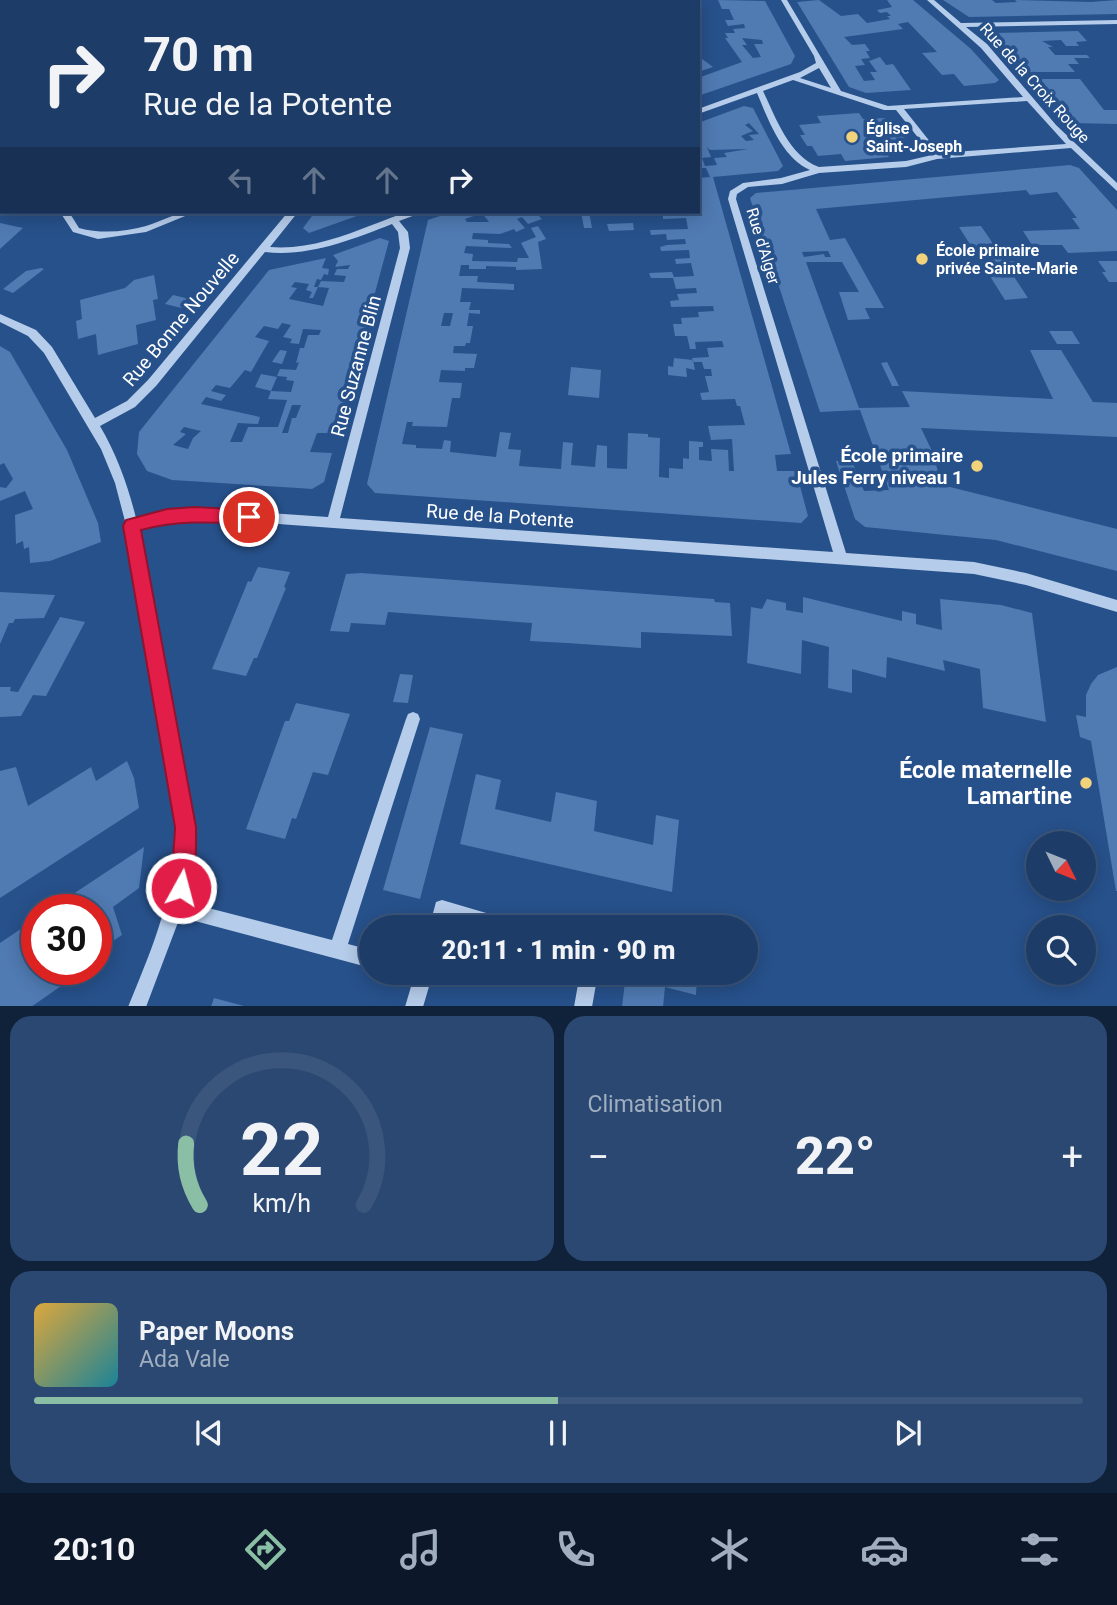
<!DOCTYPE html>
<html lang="fr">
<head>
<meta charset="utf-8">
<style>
  body { margin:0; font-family:Roboto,sans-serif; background:#2a4871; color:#f1f3f6; height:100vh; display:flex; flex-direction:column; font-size:26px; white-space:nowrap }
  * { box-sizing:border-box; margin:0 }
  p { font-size:23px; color:#a0aec0 }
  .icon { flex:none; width:38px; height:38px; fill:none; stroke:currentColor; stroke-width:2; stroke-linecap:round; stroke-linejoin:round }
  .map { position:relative; height:1006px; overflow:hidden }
  .sheet { display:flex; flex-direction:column; gap:10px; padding:10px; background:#102239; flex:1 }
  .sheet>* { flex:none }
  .guide { position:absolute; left:0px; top:0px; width:700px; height:214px; box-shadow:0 4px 18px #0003,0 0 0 2px #3b567c; background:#1d3d68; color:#f1f3f6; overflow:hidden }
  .needle { width:46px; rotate:133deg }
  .tools { position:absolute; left:1026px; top:831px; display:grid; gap:14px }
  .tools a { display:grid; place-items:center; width:70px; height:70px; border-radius:50%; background:#1d3d68; box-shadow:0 4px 18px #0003,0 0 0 2px #3b567c; font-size:35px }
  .speed { position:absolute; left:21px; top:894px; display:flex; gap:14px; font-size:35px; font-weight:700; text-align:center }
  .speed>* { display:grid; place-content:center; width:91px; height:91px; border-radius:50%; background:#1d3d68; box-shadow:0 4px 18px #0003,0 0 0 2px #3b567c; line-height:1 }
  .speed .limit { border:10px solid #d22; background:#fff; color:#111 }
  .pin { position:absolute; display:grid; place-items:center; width:60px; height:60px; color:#fff; margin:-30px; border:4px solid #fff; border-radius:50%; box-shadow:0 2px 7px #0007 }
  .me { position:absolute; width:77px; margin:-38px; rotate:7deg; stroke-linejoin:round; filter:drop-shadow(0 0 5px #0008) }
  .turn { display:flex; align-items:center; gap:24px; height:147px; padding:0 28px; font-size:32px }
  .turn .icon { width:91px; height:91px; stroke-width:2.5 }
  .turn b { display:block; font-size:49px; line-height:60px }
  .lanes { display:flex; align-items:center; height:66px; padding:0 28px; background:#0003; justify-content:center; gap:35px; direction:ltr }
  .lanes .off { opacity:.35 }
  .big { font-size:52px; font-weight:800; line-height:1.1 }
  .sheet .widget { flex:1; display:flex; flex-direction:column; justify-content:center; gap:10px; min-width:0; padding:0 24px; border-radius:21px; background:#2a4871 }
  .sheet .dial { align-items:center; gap:0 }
  .dial svg { height:182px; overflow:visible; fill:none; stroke:#3b567c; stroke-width:7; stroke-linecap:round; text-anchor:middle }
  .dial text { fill:#f1f3f6; stroke:none }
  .song { display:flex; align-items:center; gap:21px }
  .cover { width:84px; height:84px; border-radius:10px; background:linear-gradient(135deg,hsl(40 70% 55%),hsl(190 70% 35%)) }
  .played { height:7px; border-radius:4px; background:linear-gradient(90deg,#8abfa5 50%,#3b567c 50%) }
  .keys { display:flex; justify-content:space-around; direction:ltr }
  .heat { display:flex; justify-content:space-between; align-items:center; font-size:38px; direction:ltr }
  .sheet .tiles { flex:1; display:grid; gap:10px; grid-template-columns:1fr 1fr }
  .widget:last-child { grid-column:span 2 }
  .trip { position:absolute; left:359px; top:915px; width:399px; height:70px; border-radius:35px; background:#1d3d68; box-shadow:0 4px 18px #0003,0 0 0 2px #3b567c; font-weight:800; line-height:70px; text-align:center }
  .menu { display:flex; height:112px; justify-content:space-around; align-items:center; background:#0c182a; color:#a0aec0 }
  .menu .icon { width:49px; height:49px }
  .menu .on { color:#8abfa5 }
  .menu b { font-size:32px; color:#f1f3f6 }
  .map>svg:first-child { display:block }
  .building { fill:#4f7ab2; fill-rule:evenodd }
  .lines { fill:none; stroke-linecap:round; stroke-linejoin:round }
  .minor { fill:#b5ccea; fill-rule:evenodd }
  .route { fill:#e11d48; stroke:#92132f; stroke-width:2 }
  .poi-dot { fill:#f2d27b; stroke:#27518b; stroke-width:2.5 }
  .labels { text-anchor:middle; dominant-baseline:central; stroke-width:7; stroke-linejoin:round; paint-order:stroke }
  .far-street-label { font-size:16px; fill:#fff; stroke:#27518b }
  .far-poi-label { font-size:16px; font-weight:bold; fill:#fff; stroke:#27518b; text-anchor:start }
  .street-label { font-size:19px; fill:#fff; stroke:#27518b }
  .poi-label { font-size:19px; font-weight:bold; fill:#fff; stroke:#27518b; text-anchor:end }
  .near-poi-label { font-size:23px; font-weight:bold; fill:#fff; stroke:#27518b; text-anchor:end }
</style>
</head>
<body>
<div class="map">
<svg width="1117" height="1007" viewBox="0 0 1117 1007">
  <rect width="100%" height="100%" fill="#27518b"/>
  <path class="building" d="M718,0L765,1L795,56L791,64L698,96V78L742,62L725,38H728L725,33H735L733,29L745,28L744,24L728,26L725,20H734L729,9H722ZM742,38L762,40L763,44H754L761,57L753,58L742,45H747Z
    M819,0L841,16L858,14L867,23L890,19L887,16H891L887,12L880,13L877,10L892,7L887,0H913L971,49L999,80L995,83L964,86L954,74L942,75L922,53L937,52L908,22L898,24L903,29L844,37L852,45L865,44L870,51H866L870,58L861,59L865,65L855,66L864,81L875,80L870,72H877L869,61L880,57L886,65L893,64L911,90L866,93L849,87L797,2Z
    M943,0H992L996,3L1017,2L1015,0L1091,2L1117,0V14L969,17Z
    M1078,31L1087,41L1076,42L1079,46H1066L1061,40L1042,41L1053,47H1048L1055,55H1087L1090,58H1074L1079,64H1068L1075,72H1023L988,36L991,33Z
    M698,56L713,67L698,72Z
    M1030,79H1080L1104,110H1117V124L1072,123Z
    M744,106L753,108L783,166L778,171L713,177L791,454L775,455L777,471H796L808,516L801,523L375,493L367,484L428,220L452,212H542L537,214L542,219L528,224L522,217L517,219L525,228L516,232L514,229L500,234L473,233L472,239L488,240V243L509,244L512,248L466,246L464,253L473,254L472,261L517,262L518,258H529L521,243L536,237L531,228L538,226L546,239L538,242L542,269L516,270V267L486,266V269H469V265H461L459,276H478L477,282L514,284V290L462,288L460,302H471L469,310H480V314L469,313L467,326H473L470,343H466L465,346H454L453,353L477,354L474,368H465V371L441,370L439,382L462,383L460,398H452L447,427L412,426L413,422H407L402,444L416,445V448L442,449L444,440L451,441L450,452L496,457L500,432L511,433L508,449L521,450L519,466L561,469L563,442L573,443L571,465L595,467L597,445L607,446V468L627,469L628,433L648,434V437L660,438L659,477L669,478V468L683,469V458L689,459V441L703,442V447H699V460L712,461L711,449L728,450L729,471H734L732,439L711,440L708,426L745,425L740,406H737L735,399L702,400L700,393L709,392L705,376H712L711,369H704L702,362H693L692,358L709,357L707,348L724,347L722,341L695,342L696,349H690L687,336H675L673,324H682L681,318L699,317L698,312L714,311L713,306L671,307L670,301L679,300L677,294L697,293L696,288L676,289L673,278H651L649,273L672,272L674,277L694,276L691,263L676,264L675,259L690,258L689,250L661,251L660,247L667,245L686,244L685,239L667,240L666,234L651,235L650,230L688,229L686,218L663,219V215L698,212V178L710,177L706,168H700L698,165V123ZM749,123L759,134L749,135L754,140L746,141L741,136L753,131L745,125ZM707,147L710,150L748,149L724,153L727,157L714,158L717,165L705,166L702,158L711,157ZM482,213L489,222H467L465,219ZM444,313H453L450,326H441Z
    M859,113L863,119L885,118L905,138L900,139L908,149L885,151L889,157L845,161L841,154L818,156L812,146H807L800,135H805L799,125L821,123L817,116Z
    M1070,165L1079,168L1117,210V251L1068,253L1062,245H1032L1023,231L1080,229L1072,218H1077L1057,192L1030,195L1026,190L816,209L830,240L845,238L884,308H865L870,319L848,320L839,292H859L842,262H806L859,408L910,407L902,391L1053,399L1030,350H1061L1093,402L1117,403V437L921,428L932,451L942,485L1117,529V571L996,540L865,527L855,519L836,461H852L864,491L889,490L860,410L820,412L750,198L756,193ZM828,251L831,257H825L824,254L804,257L802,252Z
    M315,212H368L309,233L303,228Z
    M581,212H589L592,228H584Z
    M0,223L23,228L0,249Z
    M633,223L634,230L609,231L607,224Z
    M981,226L1005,261H1019L1026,272H1011L1028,298L1005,300L959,227Z
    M380,238L389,241L337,433H317L310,452L332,453L324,482L312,489L298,488L172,480L147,471L137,454L139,432L269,270L326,258L322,268L329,269L328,275L324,274L321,280L317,279L314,287H318L313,298H309L312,292L306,290L309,284L295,282L291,287L297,288L289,299L323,306L329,288L318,287L321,281L344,282L346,276L334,275L337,269H348L350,265L335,267L338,261L333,255ZM282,323L291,325L283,337L292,339L290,343L299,344L303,329L321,330L319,335H308L304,348H300L296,363L299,362L296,370L280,369L277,376L287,377L286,380L294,381L291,392L271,391L277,377L261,374L255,387L271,391L268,399L287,400L278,427H248L242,442H230L238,423L258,424L260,417L201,404L206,397L221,401L226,395L211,391L216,385L230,388L245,370L251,372L269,341L255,337L264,326L278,329ZM292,405H301L296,418H292L288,433H282ZM184,427L201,431L193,438L188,449L173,445L186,434L180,432Z
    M1098,261H1117V282H1109L1102,272H1106Z
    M41,268L44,269L13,293L3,289L26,271Z
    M154,275L158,299L153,300L156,320L136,325L138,344L98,355L96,334L78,339L76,321L82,319L80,300L125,288L134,280Z
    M173,295L194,300L186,309L165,304Z
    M1049,331H1072L1080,344H1057Z
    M0,346L10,352L67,450L98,523L101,542L50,561L30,563L29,547L24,549L23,541L16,544L15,515L33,509L25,491L0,501V487L6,488L13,479L4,463L0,465Z
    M280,350L287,351L282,364L272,362Z
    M674,358L693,360L695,370L686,368L687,377L668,375V366L673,367Z
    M887,362L899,386H892L881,363Z
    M571,367L601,370L599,398L568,395Z
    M258,567L290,572L284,587L286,588L257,658H254L246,676L212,669L248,581L251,582Z
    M361,573L714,599L715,602L730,603L732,636L641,632V648L567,643L530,641L532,623L388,612L385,625L351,623L349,632L330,631L346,574Z
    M0,592L55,595L44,618L15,619L13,623H9L0,644Z
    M803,597L902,621V611L916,614V624L942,630L940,599L1001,605L1032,613L1046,722L983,708L980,669L943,660L945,671L887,657L886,678L852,669V693L828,688L829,647L802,640L801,674L747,663L751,607L762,609L767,599L786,603V610L803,613Z
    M60,617L85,622L46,696L33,695L21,716L0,717V687H11L10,691L18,692Z
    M1117,667V891H1116L1091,741L1080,737L1076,715L1086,717V695L1091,684L1098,675Z
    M400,674L413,675L408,703L393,702Z
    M296,703L350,714L328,775L313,772L296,819L292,818L285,839L246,829L285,721H289Z
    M430,727L463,734L420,899L383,890Z
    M127,761L134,778L139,808L0,898V771L16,767L28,806L91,767L96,781Z
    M476,774L501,780L495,809L551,822L556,792L597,801L594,831L653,845L656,815L679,820L672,892L460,844Z
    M144,847L139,888L113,907L122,935L107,945L109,952L96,961V910H49Z
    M37,918V970H84L31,1007H0V943Z
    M626,973H697L696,995L665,987L663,1007H622Z
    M214,998L244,1006V1007H211Z"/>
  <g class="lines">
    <path class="minor" d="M331,0H337V2H331Z
      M361,0H385L383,2H358Z
      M609,0H615L616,2H610Z
      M781,0H787L841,91L888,106L1023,97L981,48L927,0H934L961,23L1117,20V24L966,27L987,44L1056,125L1117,183V191L1071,148L937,159L906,167L819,173L782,184L748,187L737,194L736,199L846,553L974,562L1026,573L1117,600V612L1026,585L974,574L222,520L167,521L139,529L194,827L190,877L185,902L332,940L406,719L408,714L413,712L418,714L420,719L348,944L371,950V968L180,917L146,1007H128C155,942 173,898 178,827L126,525L115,483L101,449L44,353L28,336L0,322V314L36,330L52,347L95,418L127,401L148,380L288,212H298L270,247C305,250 339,238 372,225C389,219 401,212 419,212L418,214L399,221L408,232L410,248L340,518L833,552L728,199L730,191L743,183L781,178L810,170C782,158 768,119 757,93L698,114V109L800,72L816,63L814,56ZM819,68L831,88L800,78ZM793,80L884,110H896L932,155L906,161L819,167C789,156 776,118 763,91ZM1027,101L1066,144L939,153L904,109ZM392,224L398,232L400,248L328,517L222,510L167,511L136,518C128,486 117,455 100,426L135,407L156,386L265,252C309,257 351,240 392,224Z
      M0,179H2V185H0Z
      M60,212H69L79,228C101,234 125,232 146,226C163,221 177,211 195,212L146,232L98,239L73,232Z
      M442,900L510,920L516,922L518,928H480L448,918L446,928H429L436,902Z
      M415,973H433L423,1007H405Z
      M580,973H598L592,1007H574Z"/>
  </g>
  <path class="route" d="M195,507L249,510L255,512L257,517L255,522L249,524C211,522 178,520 141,530L196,827C196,850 197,873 188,895L181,898L173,895C169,887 175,841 175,827L123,526L126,520L167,509Z"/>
  <g class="poi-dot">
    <circle cx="852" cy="137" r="7"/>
    <circle cx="922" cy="259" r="7"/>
    <circle cx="977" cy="466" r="7"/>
    <circle cx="1086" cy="783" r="7"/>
  </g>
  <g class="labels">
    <g class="far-street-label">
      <text transform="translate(1035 83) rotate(48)">Rue de la Croix Rouge</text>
      <text transform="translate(763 246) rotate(73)">Rue d'Alger</text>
    </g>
    <g class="far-poi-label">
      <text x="866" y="128">Église<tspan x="866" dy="18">Saint-Joseph</tspan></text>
      <text x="936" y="250">École primaire<tspan x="936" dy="18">privée Sainte-Marie</tspan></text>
    </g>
    <g class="street-label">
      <text transform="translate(181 319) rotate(-50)">Rue Bonne Nouvelle</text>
      <text transform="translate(356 366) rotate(-75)">Rue Suzanne Blin</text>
      <text transform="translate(500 516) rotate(4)">Rue de la Potente</text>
    </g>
    <g class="poi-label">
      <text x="963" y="455">École primaire<tspan x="963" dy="22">Jules Ferry niveau 1</tspan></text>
    </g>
    <g class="near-poi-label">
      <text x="1072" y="770">École maternelle<tspan x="1072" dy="26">Lamartine</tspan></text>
    </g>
  </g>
</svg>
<div class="tools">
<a><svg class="needle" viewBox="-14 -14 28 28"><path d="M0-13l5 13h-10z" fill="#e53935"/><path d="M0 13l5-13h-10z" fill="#a0aec0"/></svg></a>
<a><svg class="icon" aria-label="search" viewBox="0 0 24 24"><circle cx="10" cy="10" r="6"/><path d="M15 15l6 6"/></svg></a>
</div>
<div class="speed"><div class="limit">30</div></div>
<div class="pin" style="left:249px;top:517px;background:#d93025"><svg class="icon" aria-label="arrive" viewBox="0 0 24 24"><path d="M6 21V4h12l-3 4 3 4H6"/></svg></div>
<svg class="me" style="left:181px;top:888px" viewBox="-20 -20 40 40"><circle r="17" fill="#e11d48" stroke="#fff" stroke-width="3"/><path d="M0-11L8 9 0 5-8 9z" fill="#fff"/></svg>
<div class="trip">20:11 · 1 min · 90 m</div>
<div class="guide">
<div class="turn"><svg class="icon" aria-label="right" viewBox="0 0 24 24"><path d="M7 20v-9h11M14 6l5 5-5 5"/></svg><div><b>70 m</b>Rue de la Potente</div></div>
<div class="lanes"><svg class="icon off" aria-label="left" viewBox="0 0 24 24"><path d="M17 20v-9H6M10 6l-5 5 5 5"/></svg><svg class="icon off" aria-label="ahead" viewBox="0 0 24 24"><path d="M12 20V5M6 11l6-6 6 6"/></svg><svg class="icon off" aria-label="ahead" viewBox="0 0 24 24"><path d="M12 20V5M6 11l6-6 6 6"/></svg><svg class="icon" aria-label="right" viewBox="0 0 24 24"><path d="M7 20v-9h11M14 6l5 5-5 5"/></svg></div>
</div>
</div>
<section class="sheet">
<div class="tiles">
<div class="widget dial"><svg viewBox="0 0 100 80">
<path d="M14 69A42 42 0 1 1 86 69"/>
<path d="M14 69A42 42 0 0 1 8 42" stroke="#8abfa5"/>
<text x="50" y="56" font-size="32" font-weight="700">22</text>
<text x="50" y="72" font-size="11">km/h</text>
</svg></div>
<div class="widget"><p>Climatisation</p>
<div class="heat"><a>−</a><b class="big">22°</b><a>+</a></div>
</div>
<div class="widget">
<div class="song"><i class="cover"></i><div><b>Paper Moons</b><p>Ada Vale</p></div></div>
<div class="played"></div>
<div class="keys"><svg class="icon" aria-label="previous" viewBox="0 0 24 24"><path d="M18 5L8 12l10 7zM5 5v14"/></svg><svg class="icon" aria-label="pause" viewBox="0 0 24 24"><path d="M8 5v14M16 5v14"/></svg><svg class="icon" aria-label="next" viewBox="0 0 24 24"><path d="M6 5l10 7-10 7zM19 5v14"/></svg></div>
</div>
</div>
</section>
<nav class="menu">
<b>20:10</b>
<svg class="icon on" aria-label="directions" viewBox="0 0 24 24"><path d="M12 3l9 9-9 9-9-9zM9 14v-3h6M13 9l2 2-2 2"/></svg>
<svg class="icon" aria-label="music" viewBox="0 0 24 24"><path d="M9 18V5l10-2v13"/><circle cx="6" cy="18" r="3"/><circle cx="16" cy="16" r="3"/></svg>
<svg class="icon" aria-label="phone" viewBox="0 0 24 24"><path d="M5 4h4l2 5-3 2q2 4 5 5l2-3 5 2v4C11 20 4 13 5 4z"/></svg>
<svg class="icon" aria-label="climate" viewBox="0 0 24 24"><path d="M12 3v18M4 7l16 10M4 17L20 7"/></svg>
<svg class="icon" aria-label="car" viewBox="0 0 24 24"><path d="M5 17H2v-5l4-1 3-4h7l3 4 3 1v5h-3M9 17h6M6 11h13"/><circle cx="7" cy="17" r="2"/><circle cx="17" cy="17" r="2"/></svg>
<svg class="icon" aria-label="filters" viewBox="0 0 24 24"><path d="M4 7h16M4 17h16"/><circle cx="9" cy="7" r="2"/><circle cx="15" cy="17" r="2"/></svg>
</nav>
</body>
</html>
